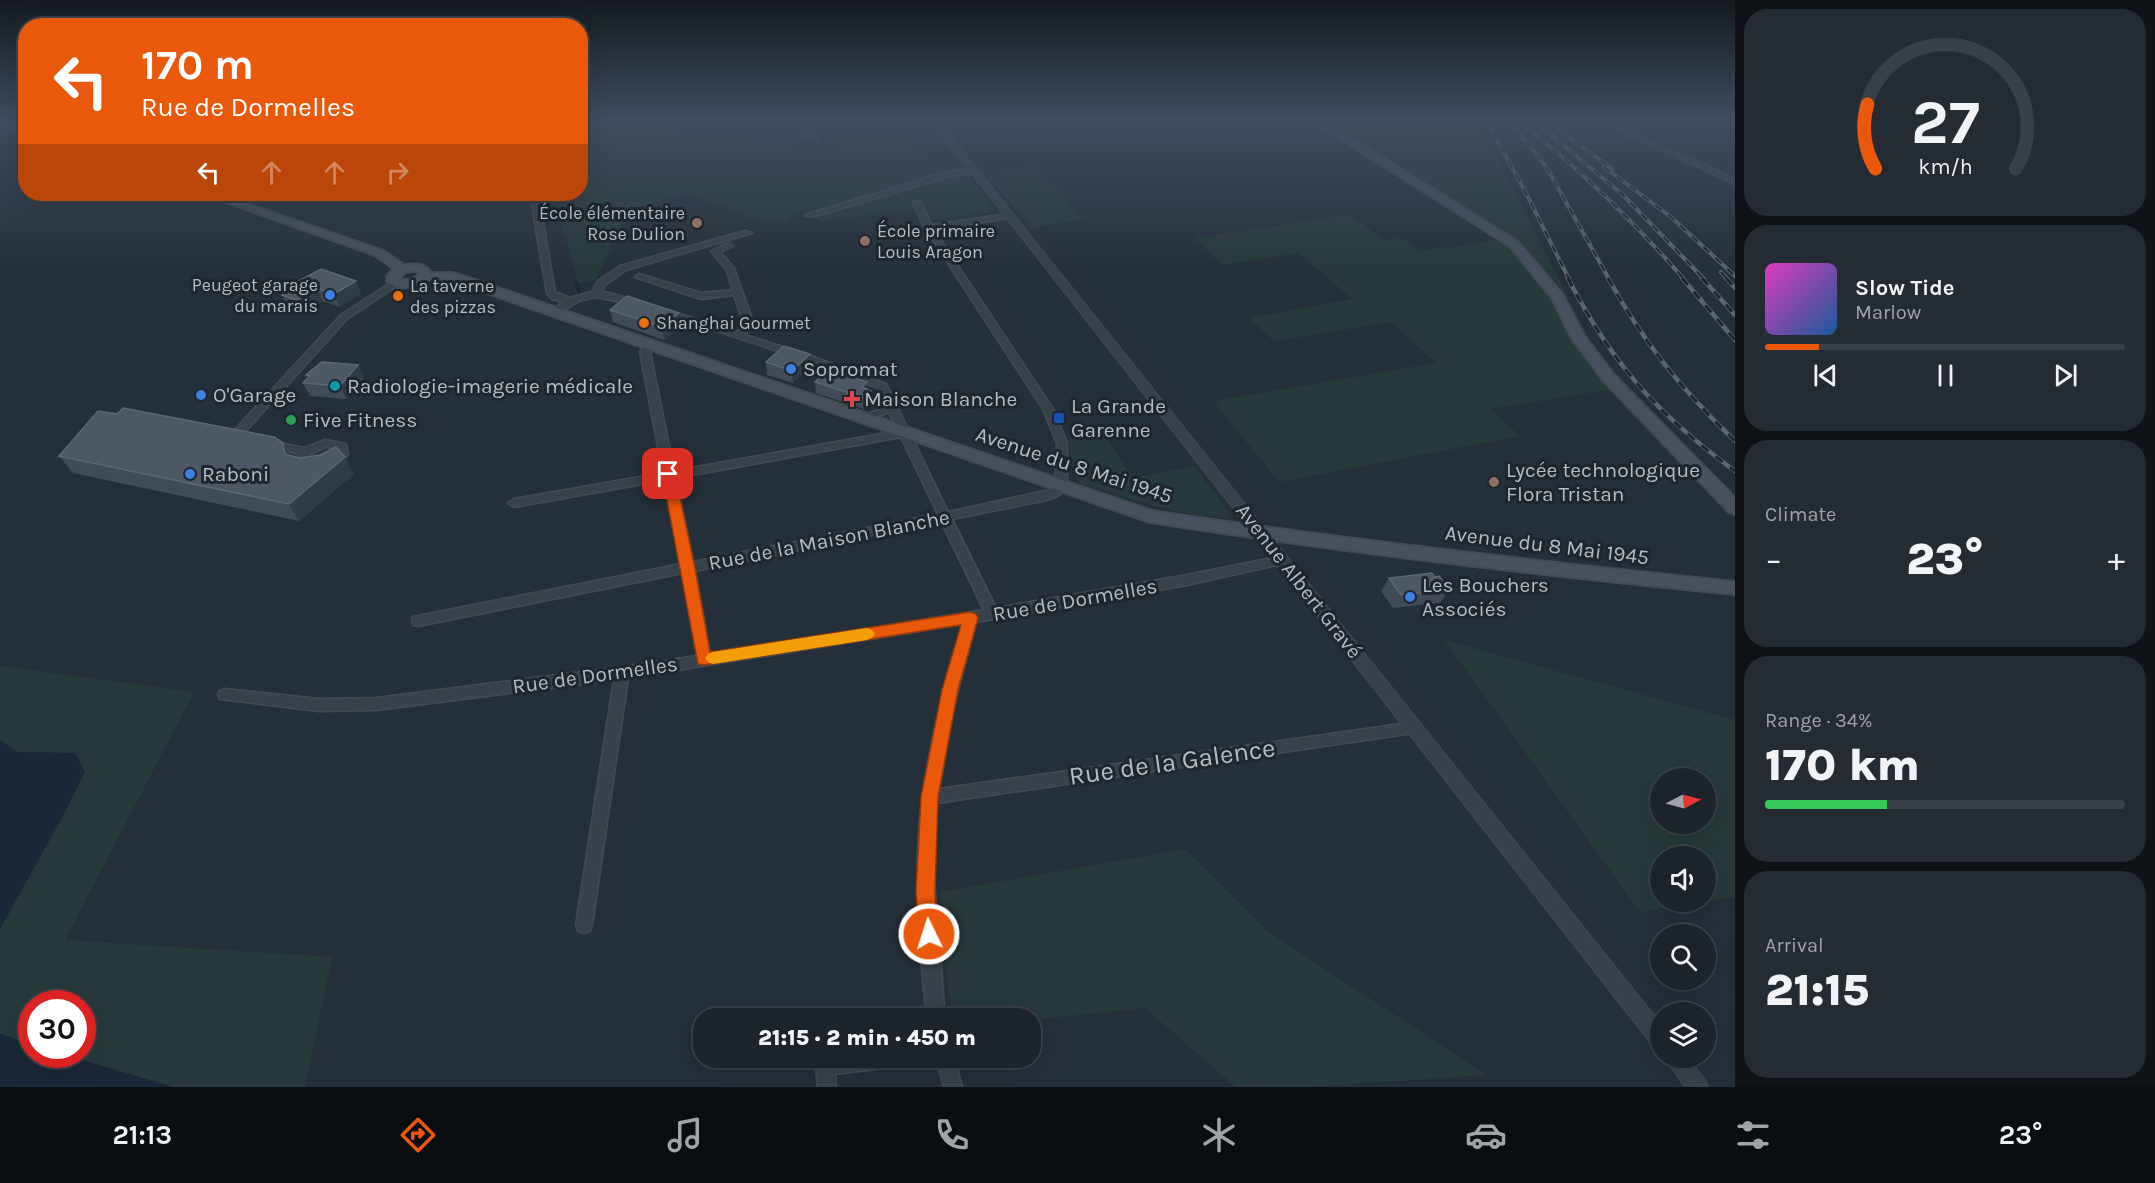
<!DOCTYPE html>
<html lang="en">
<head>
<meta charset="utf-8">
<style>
  body { margin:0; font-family:Karla,sans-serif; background:#252b33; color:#f1f3f6; height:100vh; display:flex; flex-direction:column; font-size:22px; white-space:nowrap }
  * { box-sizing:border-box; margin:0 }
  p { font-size:20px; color:#a0a4a9 }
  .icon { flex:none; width:33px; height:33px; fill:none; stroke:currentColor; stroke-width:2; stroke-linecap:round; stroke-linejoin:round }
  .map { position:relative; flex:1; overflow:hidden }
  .side { display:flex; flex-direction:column; gap:9px; padding:9px; background:#0f1318; width:420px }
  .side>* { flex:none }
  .hud { position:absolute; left:18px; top:18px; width:570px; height:183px; border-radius:24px; box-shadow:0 6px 24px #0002,0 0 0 2px #3a4047; background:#ea580c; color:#fff; overflow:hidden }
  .needle { width:39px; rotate:84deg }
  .fabs { position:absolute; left:1650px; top:768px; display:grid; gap:12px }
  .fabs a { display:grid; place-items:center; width:66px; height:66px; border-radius:50%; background:#1c232b; box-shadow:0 6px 24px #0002,0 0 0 2px #3a4047; font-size:30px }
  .speed { position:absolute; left:18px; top:990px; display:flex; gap:12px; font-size:30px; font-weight:700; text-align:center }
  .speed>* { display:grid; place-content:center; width:78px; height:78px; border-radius:50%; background:#1c232b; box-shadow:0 6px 24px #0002,0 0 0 2px #3a4047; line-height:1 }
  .speed .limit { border:9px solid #d22; background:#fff; color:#111 }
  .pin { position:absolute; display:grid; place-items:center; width:51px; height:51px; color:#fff; margin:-26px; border-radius:12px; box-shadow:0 3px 9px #0006 }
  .me { position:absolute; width:66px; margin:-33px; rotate:356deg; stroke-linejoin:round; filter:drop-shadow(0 0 4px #0008) }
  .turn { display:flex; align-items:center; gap:21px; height:126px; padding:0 24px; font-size:27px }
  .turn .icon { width:78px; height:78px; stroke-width:2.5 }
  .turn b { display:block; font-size:42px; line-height:51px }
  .lanes { display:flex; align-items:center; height:57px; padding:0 24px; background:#0003; justify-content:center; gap:30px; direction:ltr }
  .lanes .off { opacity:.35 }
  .big { font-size:45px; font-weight:800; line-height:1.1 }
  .side .widget { flex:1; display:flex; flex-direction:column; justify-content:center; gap:9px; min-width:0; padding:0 21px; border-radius:24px; background:#252b33 }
  .side .dial { align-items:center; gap:0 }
  .dial svg { height:156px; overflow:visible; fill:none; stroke:#3a4047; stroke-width:7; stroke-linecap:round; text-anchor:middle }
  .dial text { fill:#f1f3f6; stroke:none }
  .song { display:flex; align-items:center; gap:18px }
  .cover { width:72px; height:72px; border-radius:9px; background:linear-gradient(135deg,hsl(310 70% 55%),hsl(210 70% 35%)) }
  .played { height:6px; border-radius:3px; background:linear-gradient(90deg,#ea580c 15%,#3a4047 15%) }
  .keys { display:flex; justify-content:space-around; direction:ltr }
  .heat { display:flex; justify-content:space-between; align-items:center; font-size:33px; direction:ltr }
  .charge { height:9px; border-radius:4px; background:linear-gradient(90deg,#34c759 34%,#3a4047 0) }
  .trip { position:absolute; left:693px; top:1008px; width:348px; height:60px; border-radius:24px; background:#1c232b; box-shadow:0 6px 24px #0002,0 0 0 2px #3a4047; font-weight:800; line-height:60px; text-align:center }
  .tabs { display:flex; height:96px; justify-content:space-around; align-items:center; background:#0b0e11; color:#a0a4a9 }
  .tabs .icon { width:42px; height:42px }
  .tabs .on { color:#ea580c }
  .tabs b { font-size:27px; color:#f1f3f6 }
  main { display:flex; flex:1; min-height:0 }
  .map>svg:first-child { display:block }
  .green { fill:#27393a; fill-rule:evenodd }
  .water { fill:#1a2736 }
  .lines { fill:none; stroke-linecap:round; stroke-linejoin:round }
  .stream { stroke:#1a2736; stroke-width:3 }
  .minor-casing { stroke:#424a52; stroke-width:3 }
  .tertiary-casing { stroke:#424a52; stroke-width:2 }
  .secondary-casing { stroke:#424a52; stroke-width:4 }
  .minor { fill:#39414a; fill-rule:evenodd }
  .tertiary { fill:#39414a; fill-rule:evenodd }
  .secondary { fill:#47505c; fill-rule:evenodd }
  .rail-far1-casing { stroke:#5b6570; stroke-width:4 }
  .rail-casing { stroke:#5b6570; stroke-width:4.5 }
  .rail-far1 { stroke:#1e262e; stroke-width:2; stroke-dasharray:8; stroke-linecap:butt }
  .rail { stroke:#1e262e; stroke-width:3; stroke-dasharray:9; stroke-linecap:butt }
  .wall { fill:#414b58 }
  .shaded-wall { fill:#303b47 }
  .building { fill:#4d5864; stroke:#5d6773; stroke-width:1.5 }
  .route { fill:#ea580c; stroke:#983908; stroke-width:1.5 }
  .slow { fill:#f59e0b }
  .education-dot { fill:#8d6e63; stroke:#1e262e; stroke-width:2 }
  .shop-dot { fill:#3f7fe0; stroke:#1e262e; stroke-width:2 }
  .food-dot { fill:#e8710a; stroke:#1e262e; stroke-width:2 }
  .culture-dot { fill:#0f9aa8; stroke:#1e262e; stroke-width:2 }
  .health-dot { fill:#e0444e; stroke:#1e262e; stroke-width:2 }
  .transit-dot { fill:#1a4fb4; stroke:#1e262e; stroke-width:2 }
  .leisure-dot { fill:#2e9e5b; stroke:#1e262e; stroke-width:2 }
  .labels { text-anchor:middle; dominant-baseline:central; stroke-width:6; stroke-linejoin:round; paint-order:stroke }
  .far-poi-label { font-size:18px; fill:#b4bcc5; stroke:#1e262e; text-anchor:start }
  .poi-label { font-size:21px; fill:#b4bcc5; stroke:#1e262e; text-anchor:start }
  .street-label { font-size:21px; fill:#b4bcc5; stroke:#1e262e }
  .near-street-label { font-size:26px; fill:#b4bcc5; stroke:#1e262e }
</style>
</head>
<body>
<main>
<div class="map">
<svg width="1735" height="1087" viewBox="0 0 1735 1087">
  <rect width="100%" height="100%" fill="#252f39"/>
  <path class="green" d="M608,118H740L698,124L696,119L677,121L684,138H712L821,148L840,146L838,140L877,136L915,142L927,159L954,157L996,211L933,220L927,213L929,210L919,201L911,202L914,209L820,221L802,211L786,222L758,220L687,194L630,209L595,280L578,283L553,194H580L581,132Z
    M1316,118H1477L1590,340L1625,387L1490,409L1520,436L1279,482L1213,401L1436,363L1391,322L1274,341L1249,318L1352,299L1299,253L1223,265L1194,238L1348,215L1385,239L1400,237L1421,251L1511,238Z
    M1037,166L1084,219L1032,228L985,173Z
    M1100,429L1133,478L1195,466L1232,518C1178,516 1129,499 1078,483L1071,465L1069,435Z
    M1444,640L1735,720V897L1706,901V856H1660V902H1703L1640,912ZM1706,778V824H1660V778Z
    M0,666L194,692L65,940L332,957L305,1087H173L65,1055L82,1054V1004H32L31,1044L0,1034V929L64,814L85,771L75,753L18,752L0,740Z
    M1185,849L1266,930L1486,1075L1310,1087H1236L1145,1008L1031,1020L951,1018L940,892Z"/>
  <path class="water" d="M0,740L18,752L75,753L85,771L64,814L0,929Z
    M0,1034L31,1044L32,1054L65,1055L173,1087H0Z"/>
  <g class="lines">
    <path class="stream" d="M576,281L582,301"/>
    <g class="minor-casing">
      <path id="minor" d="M793,118H800L808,131L820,139V143C807,142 799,129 793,118Z
        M1604,118H1612L1632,133L1735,179V184L1628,135Z
        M973,169H976V173L950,176L812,217L805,215L946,172Z
        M237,194H247L231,202L224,200Z
        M530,194H538L555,292L570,298L592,292L598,281L620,266L745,231L752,233L626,270L605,285L601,291L642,302V306L595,297L579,301L554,316L549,313L563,302L552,299L547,293Z
        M914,201H920L932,225L1008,214L1012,216L1008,218L934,230L1053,409L1067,443V487L1058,496L1043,501L952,519L996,608L1187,575L1282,556L1288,560L1282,564L1187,585L976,622L954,706L939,789L1415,722L1420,724L1422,728L1420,732L937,803L934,879L945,1018H927C920,954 914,886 920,821C926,754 944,689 963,624L628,678L592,925L590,931L584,933L578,931L576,925L614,680L376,710L319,711L220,699L218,695L220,691L225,689L319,699L376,698L622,667L697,656L683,573L418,626L413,625L412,621L413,617L418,616L681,564L665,480L514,507L508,503L514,499L663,473L640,352L645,343H651L653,345L650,352L674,471L898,431L889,412L865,421L860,418L861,416L881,409L884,402L878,388L805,360L659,312L664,309L667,310L737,332L744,325L734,295L701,299L635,277L639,274L701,293L733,290L726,269L711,251L729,243L733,246L720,252L734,268L754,325L745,335L811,356L886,384L948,512L1050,490L1055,486L1057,443L1043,409L925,228L913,203ZM901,437L938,514L693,562L676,478ZM941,521L984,610L710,654L695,571Z
        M395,280L398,281V285L347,319L243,434L247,437L246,439L231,438L230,436L231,434L341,315Z
        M325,440L346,444L348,454C336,470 316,476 298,466L296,463L300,454L266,446L265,444L270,441L305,448ZM326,447L337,449V453C329,461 319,467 308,462L311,454Z
        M823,1058H901L898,1064L892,1067L835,1074L836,1087H818L816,1066L819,1060Z
        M936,1058H954L962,1087H944Z"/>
    </g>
    <g class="tertiary-casing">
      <path id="tertiary" d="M916,118L933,121L949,118L941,124L1660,1023V1049L1653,1046L934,125L923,124Z
        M1665,1058H1688L1705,1080L1708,1087H1685Z"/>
    </g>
    <g class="secondary-casing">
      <path id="secondary" d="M1308,118H1319L1518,242L1562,294L1584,336L1614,375L1735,498V514L1729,512L1604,381L1571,337L1552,298L1510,246Z
        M0,120L26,129V135L0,126Z
        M204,194H218L383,251L404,265C415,264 425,262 431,273H452L466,277L1152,511C1345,540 1540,562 1735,582V594C1540,575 1344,552 1150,522L458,283C450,280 436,278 428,280C414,283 402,295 387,281V276L394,269L375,255ZM416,271L420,274C414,279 407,282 399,279L405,272Z"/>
    </g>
    <use href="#minor" class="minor"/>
    <use href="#tertiary" class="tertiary"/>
    <use href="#secondary" class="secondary"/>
    <g class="rail-far1-casing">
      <path id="rail-far1" d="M1485,118L1527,195L1569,279
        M1504,118L1537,154L1548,170L1609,279
        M1515,118C1577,166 1632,220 1684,279
        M1532,118L1554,134
        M1549,122L1612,169
        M1545,130L1622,194L1704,279
        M1604,167L1671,217L1735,276
        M1721,272L1727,279"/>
    </g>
    <g class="rail-casing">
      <path id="rail" d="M1568,278C1611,363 1658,415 1735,471
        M1608,278C1644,343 1681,389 1735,441
        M1682,278L1735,340
        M1702,278L1735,315
        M1726,278L1735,288"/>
    </g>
    <use href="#rail-far1" class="rail-far1"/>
    <use href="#rail" class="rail"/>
  </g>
  <path class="wall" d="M356,281L361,294L340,307L323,301L303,312L289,307L282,295Z
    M610,310L679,313L681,326L664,340L613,322Z
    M766,362L810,367L793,383L767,375Z
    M852,373V377L867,390L871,391V402L864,409L816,393L815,382Z
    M306,375L364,378L346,399L310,396L303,383L308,378Z
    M290,455L354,474L299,521L73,473L59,456Z
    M1435,577L1449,590L1440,603L1393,608L1381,591L1389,578Z"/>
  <path class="shaded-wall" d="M356,281L361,294L340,307L334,294Z
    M317,288L323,301L303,312L297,300Z
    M679,313L681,326L664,340L662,327Z
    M810,354V367L793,383L792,371Z
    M358,365L364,378L346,399L340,386Z
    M867,382V393L862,398V387Z
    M871,391V402L864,409V398Z
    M283,443L293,461L285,454Z
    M345,457L354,474L299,521L289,504Z"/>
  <path class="building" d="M321,269L356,281L334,294L317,288L297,300L282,295L291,290L293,284Z
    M627,296L679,313L662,327L610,310Z
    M784,346L810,354L792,371L766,362Z
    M322,362L358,365L340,386L303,383L310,376L306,375Z
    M831,366L852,373L849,376L867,382L862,387L871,391L864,398L815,382Z
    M123,408L274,437L283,443L285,454L300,458L320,455L336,447L345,457L289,504L59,456L98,411L117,414Z
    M1432,573L1435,577L1439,576L1449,590L1401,595L1389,578Z"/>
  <linearGradient id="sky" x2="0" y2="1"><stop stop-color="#141a1f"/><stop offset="0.44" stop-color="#404d5f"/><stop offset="1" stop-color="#404d5f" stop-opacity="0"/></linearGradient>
  <rect width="1735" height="271" fill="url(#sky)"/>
  <path class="route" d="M668,470L675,474L695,568L710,652L970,612L976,614L978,618L958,690L938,797L935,892L938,934L936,941L929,944L922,941L919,934L916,892L921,797L942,690L961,625L704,665L698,664L662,474Z"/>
  <path class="slow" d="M867,628L872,630L875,634L872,638L867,640L713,664L708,662L705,658L708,654L713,652Z"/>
  <g class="education-dot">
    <circle cx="697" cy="223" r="6"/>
    <circle cx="865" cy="241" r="6"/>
    <circle cx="1494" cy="482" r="6"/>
  </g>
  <g class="shop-dot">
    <circle cx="330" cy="295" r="6"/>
    <circle cx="791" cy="369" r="6"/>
    <circle cx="201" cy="395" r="6"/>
    <circle cx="190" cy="474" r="6"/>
    <circle cx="1410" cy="597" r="6"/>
  </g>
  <g class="food-dot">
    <circle cx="398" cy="296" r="6"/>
    <circle cx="644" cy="323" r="6"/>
  </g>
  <circle class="culture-dot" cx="335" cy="386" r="6"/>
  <path class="health-dot" d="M849 390h6v6h6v6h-6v6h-6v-6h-6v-6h6z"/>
  <rect class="transit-dot" x="1053" y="412" width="12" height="12" rx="3"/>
  <circle class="leisure-dot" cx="291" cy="420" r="6"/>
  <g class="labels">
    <g class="far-poi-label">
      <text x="685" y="213" text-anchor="end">École élémentaire<tspan x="685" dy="21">Rose Dulion</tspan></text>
      <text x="877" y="231">École primaire<tspan x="877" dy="21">Louis Aragon</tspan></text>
      <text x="318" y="285" text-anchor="end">Peugeot garage<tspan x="318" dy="21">du marais</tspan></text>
      <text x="410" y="286">La taverne<tspan x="410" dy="21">des pizzas</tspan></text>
      <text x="656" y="323">Shanghai Gourmet</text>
    </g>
    <g class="poi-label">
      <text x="803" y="369">Sopromat</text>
      <text x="347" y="386">Radiologie-imagerie médicale</text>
      <text x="213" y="395">O'Garage</text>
      <text x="864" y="399">Maison Blanche</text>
      <text x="1071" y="406">La Grande<tspan x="1071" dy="24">Garenne</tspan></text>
      <text x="303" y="420">Five Fitness</text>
      <text x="1506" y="470">Lycée technologique<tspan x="1506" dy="24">Flora Tristan</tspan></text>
      <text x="202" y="474">Raboni</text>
      <text x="1422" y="585">Les Bouchers<tspan x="1422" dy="24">Associés</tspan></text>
    </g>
    <g class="street-label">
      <text transform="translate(1074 465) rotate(18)">Avenue du 8 Mai 1945</text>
      <text transform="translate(829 540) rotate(-11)">Rue de la Maison Blanche</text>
      <text transform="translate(1547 545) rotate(7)">Avenue du 8 Mai 1945</text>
      <text transform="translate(1299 581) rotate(52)">Avenue Albert Gravé</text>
      <text transform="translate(1075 600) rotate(-10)">Rue de Dormelles</text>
      <text transform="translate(595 675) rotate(-8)">Rue de Dormelles</text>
    </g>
    <g class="near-street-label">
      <text transform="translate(1172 762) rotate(-8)">Rue de la Galence</text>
    </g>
  </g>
</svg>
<div class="fabs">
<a><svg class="needle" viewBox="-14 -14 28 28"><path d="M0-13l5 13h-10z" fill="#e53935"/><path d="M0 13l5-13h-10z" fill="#a0a4a9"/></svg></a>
<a><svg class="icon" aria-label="sound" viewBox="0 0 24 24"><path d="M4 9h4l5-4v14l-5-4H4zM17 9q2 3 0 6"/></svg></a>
<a><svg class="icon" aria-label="search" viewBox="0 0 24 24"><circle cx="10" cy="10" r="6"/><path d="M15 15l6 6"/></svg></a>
<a><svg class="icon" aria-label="layers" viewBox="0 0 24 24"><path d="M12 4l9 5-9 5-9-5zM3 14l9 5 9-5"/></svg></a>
</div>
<div class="speed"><div class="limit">30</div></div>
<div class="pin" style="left:668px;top:474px;background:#d93025"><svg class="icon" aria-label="arrive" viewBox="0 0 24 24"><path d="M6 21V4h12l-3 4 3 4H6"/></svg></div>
<svg class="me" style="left:929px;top:934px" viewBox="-20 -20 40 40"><circle r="17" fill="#ea580c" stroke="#fff" stroke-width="3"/><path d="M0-11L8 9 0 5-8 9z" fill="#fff"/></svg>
<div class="trip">21:15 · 2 min · 450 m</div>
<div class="hud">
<div class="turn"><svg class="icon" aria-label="left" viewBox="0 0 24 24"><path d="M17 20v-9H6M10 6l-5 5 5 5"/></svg><div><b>170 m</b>Rue de Dormelles</div></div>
<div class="lanes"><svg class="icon" aria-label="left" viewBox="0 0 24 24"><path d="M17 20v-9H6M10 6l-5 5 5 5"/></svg><svg class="icon off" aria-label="ahead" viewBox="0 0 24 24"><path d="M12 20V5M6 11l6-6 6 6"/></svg><svg class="icon off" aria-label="ahead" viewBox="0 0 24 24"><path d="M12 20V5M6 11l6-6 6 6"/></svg><svg class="icon off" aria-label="right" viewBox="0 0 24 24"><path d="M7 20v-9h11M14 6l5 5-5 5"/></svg></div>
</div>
</div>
<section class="side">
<div class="widget dial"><svg viewBox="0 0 100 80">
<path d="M14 69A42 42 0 1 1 86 69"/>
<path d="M14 69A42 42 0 0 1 10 36" stroke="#ea580c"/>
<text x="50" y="56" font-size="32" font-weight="700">27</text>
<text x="50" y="72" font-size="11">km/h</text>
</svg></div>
<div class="widget">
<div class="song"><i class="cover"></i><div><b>Slow Tide</b><p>Marlow</p></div></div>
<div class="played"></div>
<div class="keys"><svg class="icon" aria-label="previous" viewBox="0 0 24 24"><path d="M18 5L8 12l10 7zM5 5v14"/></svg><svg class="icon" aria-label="pause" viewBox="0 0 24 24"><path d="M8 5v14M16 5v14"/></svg><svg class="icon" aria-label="next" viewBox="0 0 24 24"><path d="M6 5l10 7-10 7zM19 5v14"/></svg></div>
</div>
<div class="widget"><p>Climate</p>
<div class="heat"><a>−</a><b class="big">23°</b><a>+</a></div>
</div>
<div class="widget"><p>Range · 34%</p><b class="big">170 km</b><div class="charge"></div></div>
<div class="widget"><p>Arrival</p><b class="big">21:15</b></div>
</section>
</main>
<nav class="tabs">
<b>21:13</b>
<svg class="icon on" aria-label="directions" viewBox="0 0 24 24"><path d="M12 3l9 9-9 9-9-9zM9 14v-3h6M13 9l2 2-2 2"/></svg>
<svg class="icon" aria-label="music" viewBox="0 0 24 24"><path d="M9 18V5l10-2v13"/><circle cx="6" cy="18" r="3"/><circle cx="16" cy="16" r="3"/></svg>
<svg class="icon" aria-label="phone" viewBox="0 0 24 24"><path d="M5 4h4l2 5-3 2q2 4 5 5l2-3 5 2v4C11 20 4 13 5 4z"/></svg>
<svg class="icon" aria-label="climate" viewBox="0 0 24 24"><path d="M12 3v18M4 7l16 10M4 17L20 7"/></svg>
<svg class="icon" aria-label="car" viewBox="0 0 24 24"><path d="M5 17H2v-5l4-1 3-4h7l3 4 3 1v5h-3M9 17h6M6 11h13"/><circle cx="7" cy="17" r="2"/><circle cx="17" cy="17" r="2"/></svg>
<svg class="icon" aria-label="filters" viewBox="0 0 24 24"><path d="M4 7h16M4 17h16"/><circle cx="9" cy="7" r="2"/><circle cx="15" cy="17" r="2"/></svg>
<b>23°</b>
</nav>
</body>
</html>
